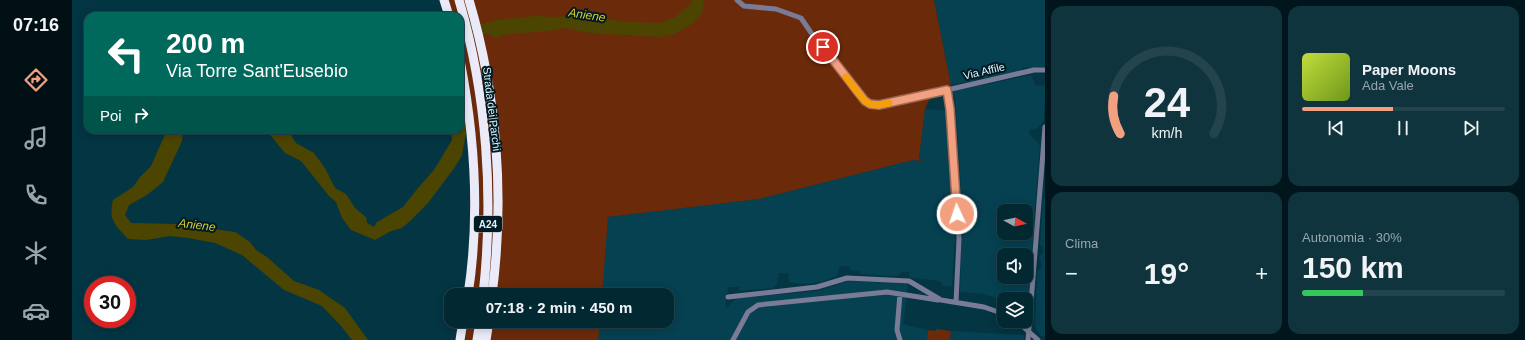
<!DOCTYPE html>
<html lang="it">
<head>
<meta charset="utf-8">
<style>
  body { margin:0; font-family:Arial,sans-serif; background:#10343e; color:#f1f3f6; height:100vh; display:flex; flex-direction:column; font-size:15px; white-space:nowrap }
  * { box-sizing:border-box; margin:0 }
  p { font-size:13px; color:#96a6ac }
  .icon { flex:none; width:22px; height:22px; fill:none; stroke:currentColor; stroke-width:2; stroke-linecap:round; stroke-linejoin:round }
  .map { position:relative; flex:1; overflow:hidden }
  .panel { display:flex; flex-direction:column; gap:6px; padding:6px; background:#01161c; width:480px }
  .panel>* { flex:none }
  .banner { position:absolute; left:12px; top:12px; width:380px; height:122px; border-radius:12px; box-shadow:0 2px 10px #0003,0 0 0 1px #23444d; background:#00695c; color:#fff; overflow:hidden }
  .needle { width:26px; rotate:98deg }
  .fabs { position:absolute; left:925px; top:204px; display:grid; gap:8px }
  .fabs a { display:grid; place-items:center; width:36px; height:36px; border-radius:8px; background:#022832; box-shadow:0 2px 10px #0003,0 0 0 1px #23444d; font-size:20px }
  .speed { position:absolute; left:12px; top:276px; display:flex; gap:8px; font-size:20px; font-weight:700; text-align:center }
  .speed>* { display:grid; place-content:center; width:52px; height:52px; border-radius:50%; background:#022832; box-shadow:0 2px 10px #0003,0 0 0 1px #23444d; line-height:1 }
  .speed .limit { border:6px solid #d22; background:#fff; color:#111 }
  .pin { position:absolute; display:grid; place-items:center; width:34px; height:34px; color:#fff; margin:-17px; border:2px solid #fff; border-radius:50%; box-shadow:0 1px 4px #0007 }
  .me { position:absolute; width:44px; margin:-22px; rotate:357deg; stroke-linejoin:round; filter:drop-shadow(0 0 3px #0008) }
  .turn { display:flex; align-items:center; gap:14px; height:84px; padding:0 16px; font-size:18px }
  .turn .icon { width:52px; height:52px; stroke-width:2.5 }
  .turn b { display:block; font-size:28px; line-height:34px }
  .then { display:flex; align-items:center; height:38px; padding:0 16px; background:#0003; gap:8px; font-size:15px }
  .big { font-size:30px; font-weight:700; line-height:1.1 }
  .panel .widget { flex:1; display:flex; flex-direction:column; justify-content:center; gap:6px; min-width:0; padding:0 14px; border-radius:12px; background:#10343e }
  .panel .dial { align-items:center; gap:0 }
  .dial svg { height:104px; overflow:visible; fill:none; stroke:#23444d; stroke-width:7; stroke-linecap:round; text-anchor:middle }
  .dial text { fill:#f1f3f6; stroke:none }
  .song { display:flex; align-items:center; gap:12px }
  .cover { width:48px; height:48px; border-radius:6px; background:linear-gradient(135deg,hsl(70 70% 55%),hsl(80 70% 35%)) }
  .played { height:4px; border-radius:2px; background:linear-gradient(90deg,#f2a07f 45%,#23444d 45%) }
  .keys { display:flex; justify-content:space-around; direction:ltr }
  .heat { display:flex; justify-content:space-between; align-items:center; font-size:22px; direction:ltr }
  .charge { height:6px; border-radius:3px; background:linear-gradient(90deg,#34c759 30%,#23444d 0) }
  .panel .tiles { flex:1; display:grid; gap:6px; grid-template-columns:repeat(2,1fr) }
  .trip { position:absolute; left:372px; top:288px; width:230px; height:40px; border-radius:12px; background:#022832; box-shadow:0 2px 10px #0003,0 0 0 1px #23444d; font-weight:700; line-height:40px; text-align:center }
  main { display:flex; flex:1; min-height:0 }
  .tabs { display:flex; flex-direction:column; width:72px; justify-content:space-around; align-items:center; background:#011014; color:#96a6ac }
  .tabs .icon { width:28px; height:28px }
  .tabs .selected { color:#f2a07f }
  .tabs b { font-size:18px; color:#f1f3f6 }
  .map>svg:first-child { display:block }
  .built { fill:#064151; fill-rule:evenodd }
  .green { fill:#6b2a0a }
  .water { fill:#4c4501 }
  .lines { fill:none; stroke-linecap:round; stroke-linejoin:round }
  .street { stroke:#7a7b96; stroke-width:5 }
  .highway { stroke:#eaeaf8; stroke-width:9 }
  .route-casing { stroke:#9d6853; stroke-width:10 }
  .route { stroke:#f2a07f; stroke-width:7 }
  .slow { stroke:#f59e0b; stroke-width:7 }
  .labels { text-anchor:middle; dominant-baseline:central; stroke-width:4; stroke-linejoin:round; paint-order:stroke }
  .shield { fill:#011b24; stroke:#9bb3bc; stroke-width:1 }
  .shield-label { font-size:10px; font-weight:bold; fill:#ddf4fd }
  .street-label { font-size:11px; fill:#ddf4fd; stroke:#011b24 }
  .water-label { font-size:12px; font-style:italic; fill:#daca2b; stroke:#011b24 }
</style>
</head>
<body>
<main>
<nav class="tabs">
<b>07:16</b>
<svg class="icon selected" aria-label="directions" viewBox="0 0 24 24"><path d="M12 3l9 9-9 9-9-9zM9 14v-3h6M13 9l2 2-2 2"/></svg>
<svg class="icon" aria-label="music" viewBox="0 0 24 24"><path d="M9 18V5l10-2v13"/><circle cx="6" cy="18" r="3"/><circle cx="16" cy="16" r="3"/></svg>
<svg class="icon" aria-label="phone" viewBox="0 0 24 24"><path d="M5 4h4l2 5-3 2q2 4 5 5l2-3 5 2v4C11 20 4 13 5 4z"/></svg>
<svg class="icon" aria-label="climate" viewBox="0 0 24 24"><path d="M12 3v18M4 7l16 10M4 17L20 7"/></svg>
<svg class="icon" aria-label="car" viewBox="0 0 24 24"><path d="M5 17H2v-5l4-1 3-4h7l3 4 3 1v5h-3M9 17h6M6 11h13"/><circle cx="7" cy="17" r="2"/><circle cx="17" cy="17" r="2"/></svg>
</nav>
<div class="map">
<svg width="973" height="340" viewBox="0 0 973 340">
  <rect width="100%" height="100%" fill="#033543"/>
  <path class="built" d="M862,0H973V67L957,69V67L950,68L949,71L912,78L909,75L905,76L904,80L879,85Z
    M959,75L964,86L973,85V99L972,120L966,128L957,130L958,135L968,144L955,314L954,313V299H932V300L911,294L888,292L890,202L883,96L880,93L881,91ZM932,211H954V233H932ZM932,255H954V277H932Z
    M853,109L873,110L876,121L883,236L880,287L870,286L871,284L867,281L837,277L838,272H829L825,276L789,274L787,271L778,270V267L768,266L765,276L750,282L730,284L716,282L717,274L707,273L705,284L704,286L701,288L667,291V287H656L653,309L665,298L746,291L777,281L836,284L831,324L856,330L855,340H525L526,321H595V295H529L536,217L687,199L841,160L849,161L847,158Z
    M973,198V336H969L963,327L965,271L970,267L967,257L971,253V247L968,244L971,199Z
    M879,331L952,335V340H878Z"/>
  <path class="green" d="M368,0H862L879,85L863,87L853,109L847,158L850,161L841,160L687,199L536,217L530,295H392L397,263L399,172L395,134L388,85V16H374Z
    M388,321H528L526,340H384Z
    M864,329L879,331L878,340H855L856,330L863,331Z"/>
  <path class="water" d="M620,0H632L630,13L620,24L603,34L588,37L518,33L491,28L477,31L438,34L423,38L416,34L388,36V23L412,24L423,20L465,16L481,17L513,15L555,22L588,23L602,18L620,3Z
    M388,97L394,133L390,155L383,167L356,203L337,222L330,228L319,231L303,240L279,230L270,218L264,202L257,196L229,161L213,153L194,130H216L224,143L242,153L253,168L263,188L274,194L283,208L294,217L295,223L302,227L305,222L331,207L346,188L362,170L380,140L379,130H388Z
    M95,130H111L110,141L91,182L75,195L57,205L53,215L59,223L107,224L163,232L178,242L184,250L195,257L222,281L247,290L273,308L296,340H280L269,326L250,306L212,290L170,255L143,243L116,238L98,236L74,240L56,239C43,225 36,220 41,200L61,187L68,177L79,166Z"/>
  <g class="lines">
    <path class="street" d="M665,0L672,6L704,9L729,18L742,37L793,101L798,104L807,105L875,90
      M828,294L825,330L828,340
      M656,297L745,287L775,278L837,281L869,300L912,307L932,314
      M884,302L887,239L878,109L875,90L962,70H973
      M945,321L966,340
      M661,340L676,312L686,305L815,292L866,300
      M956,340L973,127"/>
    <path class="highway" d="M372,0L377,16
      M387,0C415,95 422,197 411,295
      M397,0C425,94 433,197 420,295
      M388,60C403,137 408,217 396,295
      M388,340L391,321
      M405,340L408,321
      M414,340L417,321"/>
  </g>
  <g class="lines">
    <g class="route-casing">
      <path id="route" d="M751,47L793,101L798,104L807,105L875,90L878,109L885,214"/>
    </g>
    <use href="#route" class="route"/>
    <path class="slow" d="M774,77C780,84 790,101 798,104C804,107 811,104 817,103"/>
  </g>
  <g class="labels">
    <rect class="shield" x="402" y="216" width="28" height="16" rx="3"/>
    <g class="shield-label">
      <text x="416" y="224">A24</text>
    </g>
    <g class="street-label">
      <text transform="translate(912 71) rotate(-13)">Via Affile</text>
      <text transform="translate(420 109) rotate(83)">Strada dei Parchi</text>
    </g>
    <g class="water-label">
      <text transform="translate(515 15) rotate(8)">Aniene</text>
      <text transform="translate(125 225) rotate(7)">Aniene</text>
    </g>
  </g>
</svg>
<div class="fabs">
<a><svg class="needle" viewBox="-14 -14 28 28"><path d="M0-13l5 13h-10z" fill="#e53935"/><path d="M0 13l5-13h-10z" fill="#96a6ac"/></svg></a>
<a><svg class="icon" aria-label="sound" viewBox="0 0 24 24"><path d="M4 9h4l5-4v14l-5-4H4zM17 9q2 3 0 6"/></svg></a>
<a><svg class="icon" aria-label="layers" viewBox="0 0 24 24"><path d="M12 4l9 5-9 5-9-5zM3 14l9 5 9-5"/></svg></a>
</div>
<div class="speed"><div class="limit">30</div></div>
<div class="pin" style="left:751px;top:47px;background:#d93025"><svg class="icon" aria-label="arrive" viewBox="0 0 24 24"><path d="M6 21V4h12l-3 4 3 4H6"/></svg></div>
<svg class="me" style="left:885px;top:214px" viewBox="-20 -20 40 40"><circle r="17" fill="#f2a07f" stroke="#fff" stroke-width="3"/><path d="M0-11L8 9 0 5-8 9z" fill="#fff"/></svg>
<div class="trip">07:18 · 2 min · 450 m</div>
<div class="banner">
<div class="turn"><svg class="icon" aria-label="left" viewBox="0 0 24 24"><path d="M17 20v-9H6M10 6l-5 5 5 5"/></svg><div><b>200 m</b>Via Torre Sant'Eusebio</div></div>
<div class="then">Poi<svg class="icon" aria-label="right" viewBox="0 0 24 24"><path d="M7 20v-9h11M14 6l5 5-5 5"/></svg></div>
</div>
</div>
<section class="panel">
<div class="tiles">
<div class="widget dial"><svg viewBox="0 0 100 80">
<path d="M14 69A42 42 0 1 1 86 69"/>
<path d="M14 69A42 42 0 0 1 9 40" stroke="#f2a07f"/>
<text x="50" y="56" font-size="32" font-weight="700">24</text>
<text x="50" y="72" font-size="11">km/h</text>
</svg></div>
<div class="widget">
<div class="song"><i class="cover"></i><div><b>Paper Moons</b><p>Ada Vale</p></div></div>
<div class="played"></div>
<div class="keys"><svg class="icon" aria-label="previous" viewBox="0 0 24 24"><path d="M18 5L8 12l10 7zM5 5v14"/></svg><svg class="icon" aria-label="pause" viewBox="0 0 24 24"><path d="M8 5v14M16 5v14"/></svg><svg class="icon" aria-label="next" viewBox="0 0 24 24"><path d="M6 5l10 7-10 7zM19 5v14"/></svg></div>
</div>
<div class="widget"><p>Clima</p>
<div class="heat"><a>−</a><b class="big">19°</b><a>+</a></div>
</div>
<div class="widget"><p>Autonomia · 30%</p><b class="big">150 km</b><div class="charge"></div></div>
</div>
</section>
</main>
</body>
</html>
